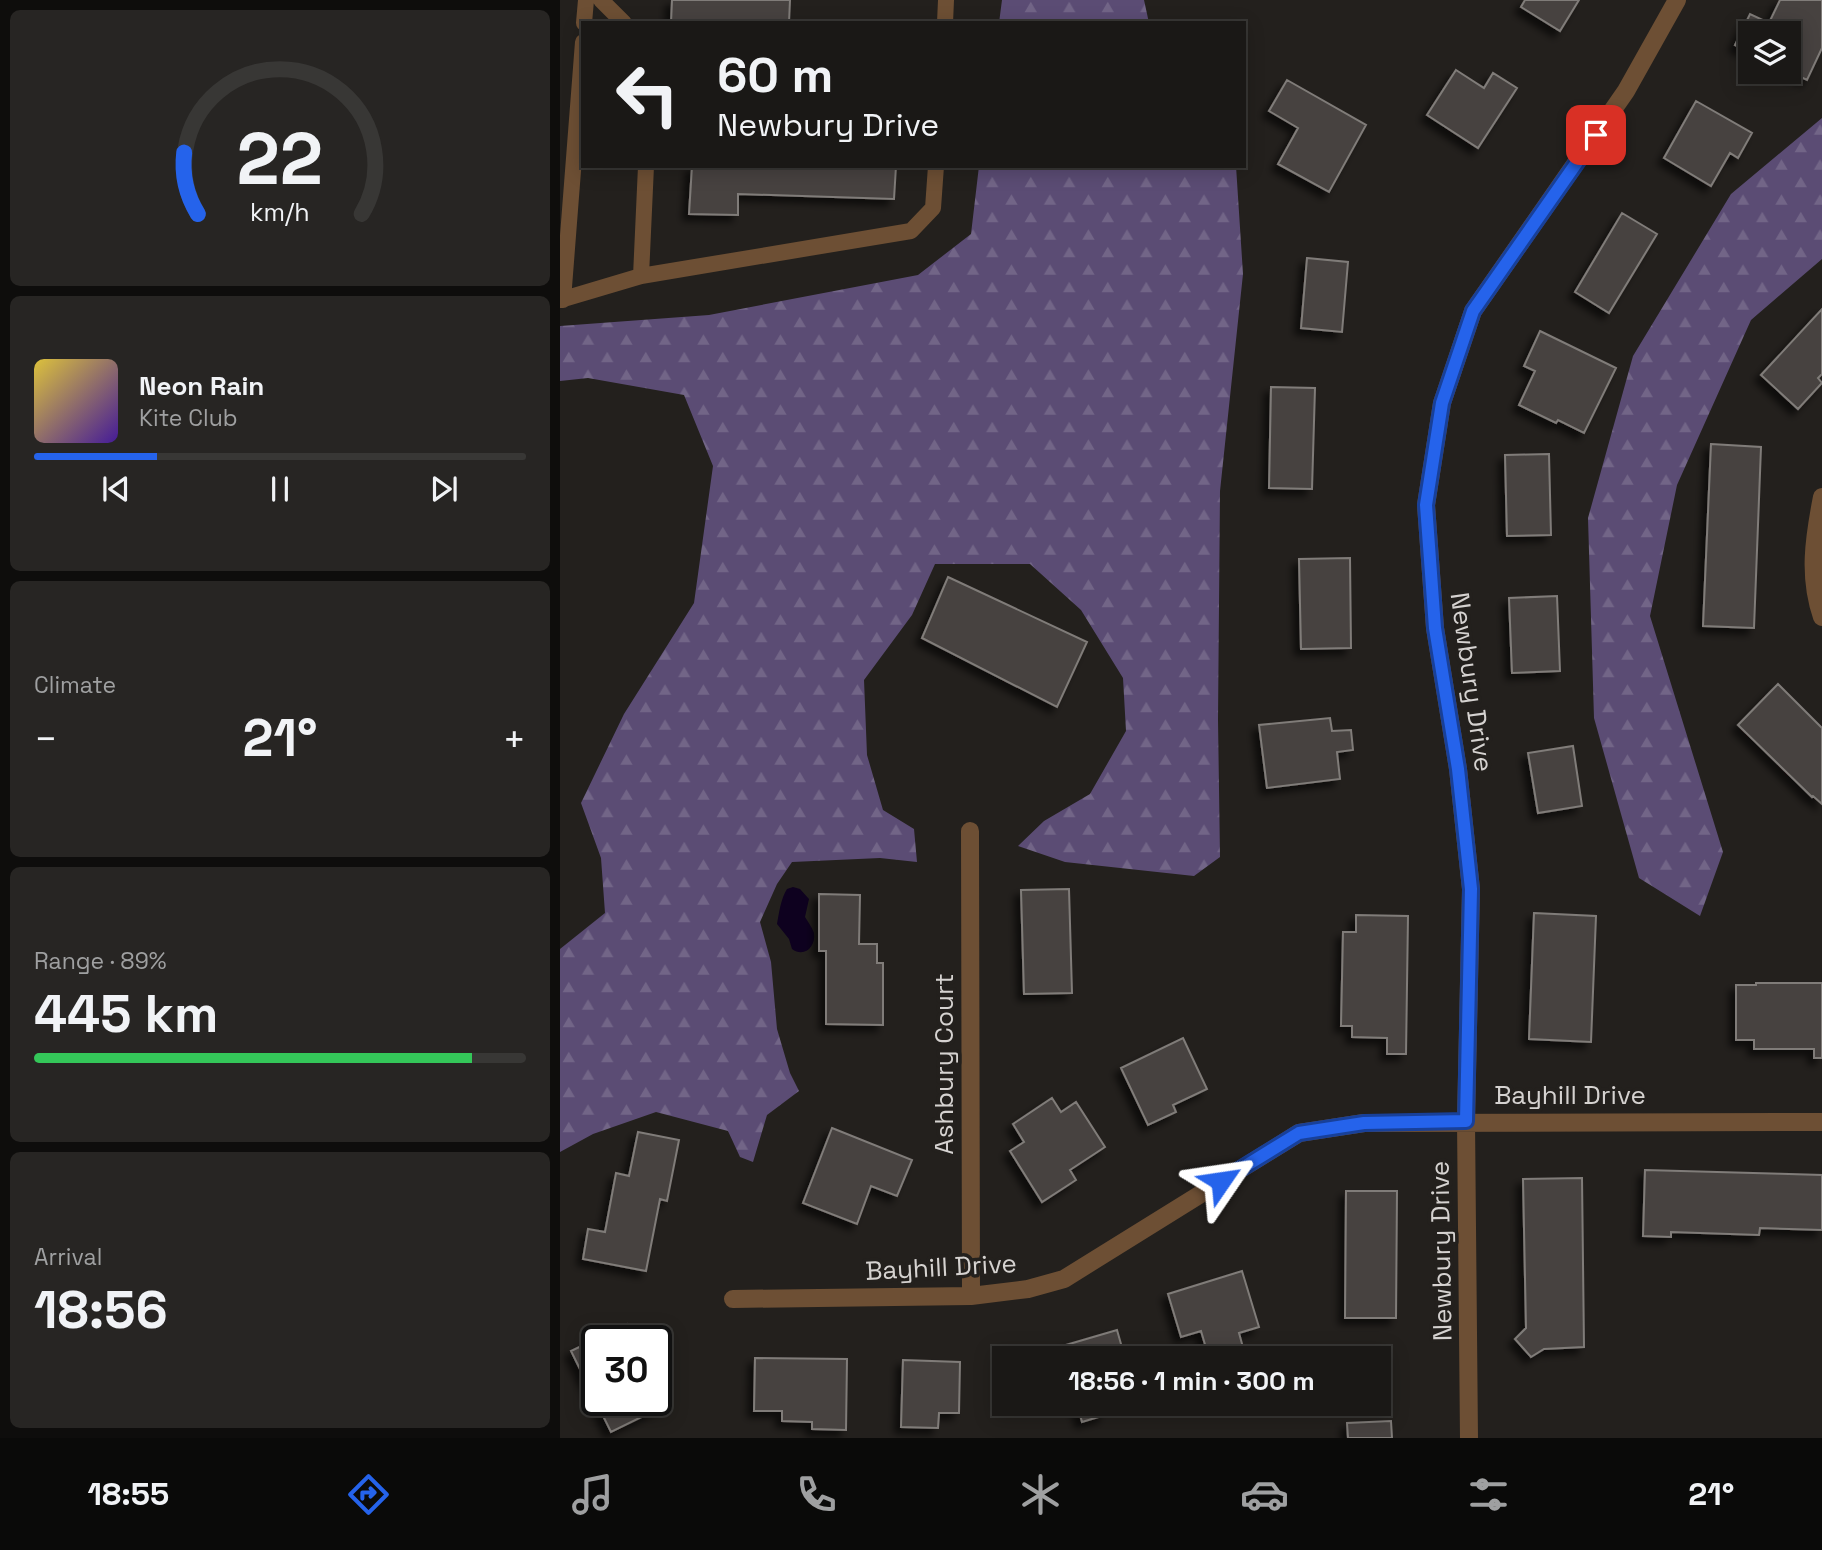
<!DOCTYPE html>
<html lang="en">
<head>
<meta charset="utf-8">
<style>
  body { margin:0; font-family:"Space Grotesk",sans-serif; background:#272523; color:#f1f3f6; height:100vh; display:flex; flex-direction:column; font-size:26px; white-space:nowrap }
  * { box-sizing:border-box; margin:0 }
  p { font-size:23px; color:#9fa0a1 }
  .icon { flex:none; width:38px; height:38px; fill:none; stroke:currentColor; stroke-width:2; stroke-linecap:round; stroke-linejoin:round }
  .map { position:relative; flex:1; overflow:hidden }
  .drawer { display:flex; flex-direction:column; gap:10px; padding:10px; background:#0e0d0c; width:560px }
  .drawer>* { flex:none }
  .hud { position:absolute; left:21px; top:21px; width:665px; height:147px; border-radius:0px; box-shadow:0 4px 18px #0003,0 0 0 2px #383735; background:#1a1816; color:#f1f3f6; overflow:hidden }
  .tools { position:absolute; left:1178px; top:21px; display:grid; gap:14px }
  .tools a { display:grid; place-items:center; width:63px; height:63px; border-radius:0px; background:#1a1816; box-shadow:0 4px 18px #0003,0 0 0 2px #383735; font-size:35px }
  .speed { position:absolute; left:21px; top:1325px; display:flex; gap:14px; font-size:35px; font-weight:700; text-align:center }
  .speed>* { display:grid; place-content:center; width:91px; height:91px; border-radius:50%; background:#1a1816; box-shadow:0 4px 18px #0003,0 0 0 2px #383735; line-height:1 }
  .speed .limit { border:4px solid #111; border-radius:10px; background:#fff; color:#111 }
  .pin { position:absolute; display:grid; place-items:center; width:60px; height:60px; color:#fff; margin:-30px; border-radius:14px; box-shadow:0 4px 10px #0006 }
  .me { position:absolute; width:77px; margin:-38px; rotate:58deg; stroke-linejoin:round; filter:drop-shadow(0 0 5px #0008) }
  .turn { display:flex; align-items:center; gap:24px; height:147px; padding:0 21px; font-size:32px }
  .turn .icon { width:91px; height:91px; stroke-width:2.5 }
  .turn b { display:block; font-size:49px; line-height:60px }
  .big { font-size:52px; font-weight:700; line-height:1.1 }
  .drawer .widget { flex:1; display:flex; flex-direction:column; justify-content:center; gap:10px; min-width:0; padding:0 24px; border-radius:10px; background:#272523 }
  .drawer .dial { align-items:center; gap:0 }
  .dial svg { height:182px; overflow:visible; fill:none; stroke:#383735; stroke-width:7; stroke-linecap:round; text-anchor:middle }
  .dial text { fill:#f1f3f6; stroke:none }
  .song { display:flex; align-items:center; gap:21px }
  .cover { width:84px; height:84px; border-radius:10px; background:linear-gradient(135deg,hsl(50 70% 55%),hsl(260 70% 35%)) }
  .played { height:7px; border-radius:4px; background:linear-gradient(90deg,#2563eb 25%,#383735 25%) }
  .keys { display:flex; justify-content:space-around; direction:ltr }
  .heat { display:flex; justify-content:space-between; align-items:center; font-size:38px; direction:ltr }
  .charge { height:10px; border-radius:5px; background:linear-gradient(90deg,#34c759 89%,#383735 0) }
  .trip { position:absolute; left:432px; top:1346px; width:399px; height:70px; border-radius:0px; background:#1a1816; box-shadow:0 4px 18px #0003,0 0 0 2px #383735; font-weight:700; line-height:70px; text-align:center }
  .dock { display:flex; height:112px; justify-content:space-around; align-items:center; background:#0a0a09; color:#9fa0a1 }
  .dock .icon { width:49px; height:49px }
  .dock .active { color:#2563eb }
  .dock b { font-size:32px; color:#f1f3f6 }
  main { display:flex; flex:1; min-height:0 }
  .map>svg:first-child { display:block }
  .forest { fill:url(#forest-firs) }
  .water { fill:#0e011f }
  .building { fill:#464340; stroke:#807c79; stroke-width:2; filter:url(#shadow) }
  .lines { fill:none; stroke-linecap:round; stroke-linejoin:round }
  .service { stroke:#6d4f34; stroke-width:16 }
  .minor { stroke:#6d4f34; stroke-width:18 }
  .route-casing { stroke:#184099; stroke-width:18 }
  .route { stroke:#2563eb; stroke-width:12 }
  .labels { text-anchor:middle; dominant-baseline:central; stroke-width:7; stroke-linejoin:round; paint-order:stroke }
  .street-label { font-size:26px; fill:#d5d2d0; stroke:#23201d }
</style>
</head>
<body>
<main>
<section class="drawer">
<div class="widget dial"><svg viewBox="0 0 100 80">
<path d="M14 69A42 42 0 1 1 86 69"/>
<path d="M14 69A42 42 0 0 1 8 42" stroke="#2563eb"/>
<text x="50" y="56" font-size="32" font-weight="700">22</text>
<text x="50" y="72" font-size="11">km/h</text>
</svg></div>
<div class="widget">
<div class="song"><i class="cover"></i><div><b>Neon Rain</b><p>Kite Club</p></div></div>
<div class="played"></div>
<div class="keys"><svg class="icon" aria-label="previous" viewBox="0 0 24 24"><path d="M18 5L8 12l10 7zM5 5v14"/></svg><svg class="icon" aria-label="pause" viewBox="0 0 24 24"><path d="M8 5v14M16 5v14"/></svg><svg class="icon" aria-label="next" viewBox="0 0 24 24"><path d="M6 5l10 7-10 7zM19 5v14"/></svg></div>
</div>
<div class="widget"><p>Climate</p>
<div class="heat"><a>−</a><b class="big">21°</b><a>+</a></div>
</div>
<div class="widget"><p>Range · 89%</p><b class="big">445 km</b><div class="charge"></div></div>
<div class="widget"><p>Arrival</p><b class="big">18:56</b></div>
</section>
<div class="map">
<svg width="1262" height="1438" viewBox="0 0 1262 1438">
  <defs>
    <pattern id="forest-firs" width="22" height="20" patternUnits="userSpaceOnUse" patternTransform="scale(1.75)"><rect width="22" height="20" fill="#5b4c74"/><path d="M5 1l3.5 6h-7zM16 11l3.5 6h-7z" fill="#726587"/></pattern>
    <filter id="shadow"><feDropShadow dx="-6" dy="6" stdDeviation="3.5" flood-color="#0009"/></filter>
  </defs>
  <rect width="100%" height="100%" fill="#23201d"/>
  <path class="forest" d="M442,0H584L589,23H439Z
    M1262,118V259L1191,320L1117,485L1090,616L1163,852L1140,916L1079,878L1034,718L1028,518L1073,356L1171,194Z
    M419,166H676L683,274L660,491L658,720L660,857L634,876L505,862L458,846L484,821L530,794L566,731L563,678L521,610L470,564H375L352,615L304,680L307,755L323,810L354,829L357,862L320,858L232,862L217,884L200,922L211,962L217,1029L230,1073L239,1091L207,1115L193,1162L180,1157L168,1131L96,1112L33,1134L0,1152V949L45,913L41,858L21,803L64,714L134,603L153,466L124,395L28,378L0,381V326L149,315L358,275L411,234Z"/>
  <path class="water" d="M233,887L240,889L249,899L245,917C248,922 252,927 254,933C256,947 244,958 232,949L229,939L217,924C219,913 221,898 227,889Z"/>
  <path class="building" d="M112,0H230L229,23H111Z
    M965,0H1019L1000,31L961,7Z
    M1220,0H1262V48L1247,80L1228,71V33H1190V53L1175,45L1190,14L1209,23Z
    M896,70L924,88L933,73L957,88L918,148L867,115Z
    M727,80L806,125L769,192L718,164L738,128L709,111Z
    M1136,101L1192,133L1178,158L1170,153L1151,186L1104,158Z
    M132,166H336L334,199L178,194V215L129,214Z
    M1062,213L1097,234L1049,313L1015,292Z
    M747,258L788,262L782,332L741,328Z
    M1262,309V374L1258,378L1262,383L1238,409L1201,375Z
    M980,331L1056,368L1024,433L998,420L996,423L959,405L975,371L964,366Z
    M711,387L755,388L752,489L709,488Z
    M1151,444L1201,447L1194,628L1143,626Z
    M989,454L991,535L947,536L945,455Z
    M790,558L791,648L741,649L739,559Z
    M388,577L527,642L497,707L362,638Z
    M997,596L1000,671L952,673L949,598Z
    M1218,684L1262,728V804L1253,796L1252,797L1178,725Z
    M770,718L772,731L791,730L793,750L777,752L780,779L707,788L699,725Z
    M1013,746L1022,806L978,813L968,753Z
    M509,889L512,993L464,994L461,890Z
    M259,894L300,895L299,944H317V963H323V1025L266,1024V951H259Z
    M974,913L1036,916L1031,1042L969,1039Z
    M796,915L848,916L846,1054H827V1038L792,1037V1026H781L783,932H796Z
    M1196,983H1262V1058H1254V1049H1194V1040H1176V985H1196Z
    M623,1038L647,1089L613,1105L616,1112L588,1125L561,1068Z
    M492,1098L501,1112L516,1102L545,1147L510,1170L516,1180L482,1202L450,1151L464,1142L453,1124Z
    M272,1128L352,1160L337,1196L311,1186L297,1224L243,1203Z
    M78,1132L119,1140L107,1201L100,1199L86,1271L23,1259L28,1229L45,1232L56,1173L69,1176Z
    M1085,1170L1262,1175V1230L1200,1228L1199,1235L1111,1232V1237L1083,1236Z
    M1022,1178L1024,1347L984,1349L971,1357L955,1339L966,1328L963,1179Z
    M786,1191H837L836,1318H785Z
    M682,1271L699,1327L679,1333L684,1351L660,1358H649L641,1331L621,1337L608,1294Z
    M67,1324L75,1340H37V1400H96V1385L106,1405L51,1432L11,1351Z
    M557,1330L565,1358H491L501,1355L499,1347Z
    M195,1358L287,1359L286,1430L252,1429V1422L222,1421V1411H194Z
    M343,1360L400,1362L399,1413H379L378,1428L341,1427Z
    M517,1404H542L545,1415L522,1422Z
    M831,1421L832,1438H788L787,1423Z"/>
  <g class="lines">
    <path class="service" d="M41,0L64,23
      M24,23L26,0
      M385,23L386,0
      M81,276L86,166
      M0,300L81,276L351,231L373,208L376,166
      M3,300L23,42"/>
    <path class="minor" d="M1262,497C1254,538 1248,577 1262,617
      M410,831L411,1296
      M173,1299L411,1296L468,1289L504,1279L739,1133L804,1123L1262,1122
      M909,1438L906,1121L911,889L898,769L875,628L866,505L882,403L913,311L1066,91L1117,0"/>
  </g>
  <g class="lines">
    <g class="route-casing">
      <path id="route" d="M661,1181L739,1133L804,1123L906,1121L911,889L898,769L875,628L866,505L882,403L913,311L1036,135"/>
    </g>
    <use href="#route" class="route"/>
  </g>
  <g class="labels">
    <g class="street-label">
      <text transform="translate(912 682) rotate(82)">Newbury Drive</text>
      <text transform="translate(384 1064) rotate(-90)">Ashbury Court</text>
      <text x="1010" y="1095">Bayhill Drive</text>
      <text transform="translate(881 1251) rotate(-91)">Newbury Drive</text>
      <text transform="translate(381 1267) rotate(-3)">Bayhill Drive</text>
    </g>
  </g>
</svg>
<div class="tools">
<a><svg class="icon" aria-label="layers" viewBox="0 0 24 24"><path d="M12 4l9 5-9 5-9-5zM3 14l9 5 9-5"/></svg></a>
</div>
<div class="speed"><div class="limit">30</div></div>
<div class="pin" style="left:1036px;top:135px;background:#d93025"><svg class="icon" aria-label="arrive" viewBox="0 0 24 24"><path d="M6 21V4h12l-3 4 3 4H6"/></svg></div>
<svg class="me" style="left:661px;top:1181px" viewBox="-20 -20 40 40"><path d="M0-17L14 15 0 8-14 15z" fill="#2563eb" stroke="#fff" stroke-width="4"/></svg>
<div class="trip">18:56 · 1 min · 300 m</div>
<div class="hud">
<div class="turn"><svg class="icon" aria-label="left" viewBox="0 0 24 24"><path d="M17 20v-9H6M10 6l-5 5 5 5"/></svg><div><b>60 m</b>Newbury Drive</div></div>
</div>
</div>
</main>
<nav class="dock">
<b>18:55</b>
<svg class="icon active" aria-label="directions" viewBox="0 0 24 24"><path d="M12 3l9 9-9 9-9-9zM9 14v-3h6M13 9l2 2-2 2"/></svg>
<svg class="icon" aria-label="music" viewBox="0 0 24 24"><path d="M9 18V5l10-2v13"/><circle cx="6" cy="18" r="3"/><circle cx="16" cy="16" r="3"/></svg>
<svg class="icon" aria-label="phone" viewBox="0 0 24 24"><path d="M5 4h4l2 5-3 2q2 4 5 5l2-3 5 2v4C11 20 4 13 5 4z"/></svg>
<svg class="icon" aria-label="climate" viewBox="0 0 24 24"><path d="M12 3v18M4 7l16 10M4 17L20 7"/></svg>
<svg class="icon" aria-label="car" viewBox="0 0 24 24"><path d="M5 17H2v-5l4-1 3-4h7l3 4 3 1v5h-3M9 17h6M6 11h13"/><circle cx="7" cy="17" r="2"/><circle cx="17" cy="17" r="2"/></svg>
<svg class="icon" aria-label="filters" viewBox="0 0 24 24"><path d="M4 7h16M4 17h16"/><circle cx="9" cy="7" r="2"/><circle cx="15" cy="17" r="2"/></svg>
<b>21°</b>
</nav>
</body>
</html>
